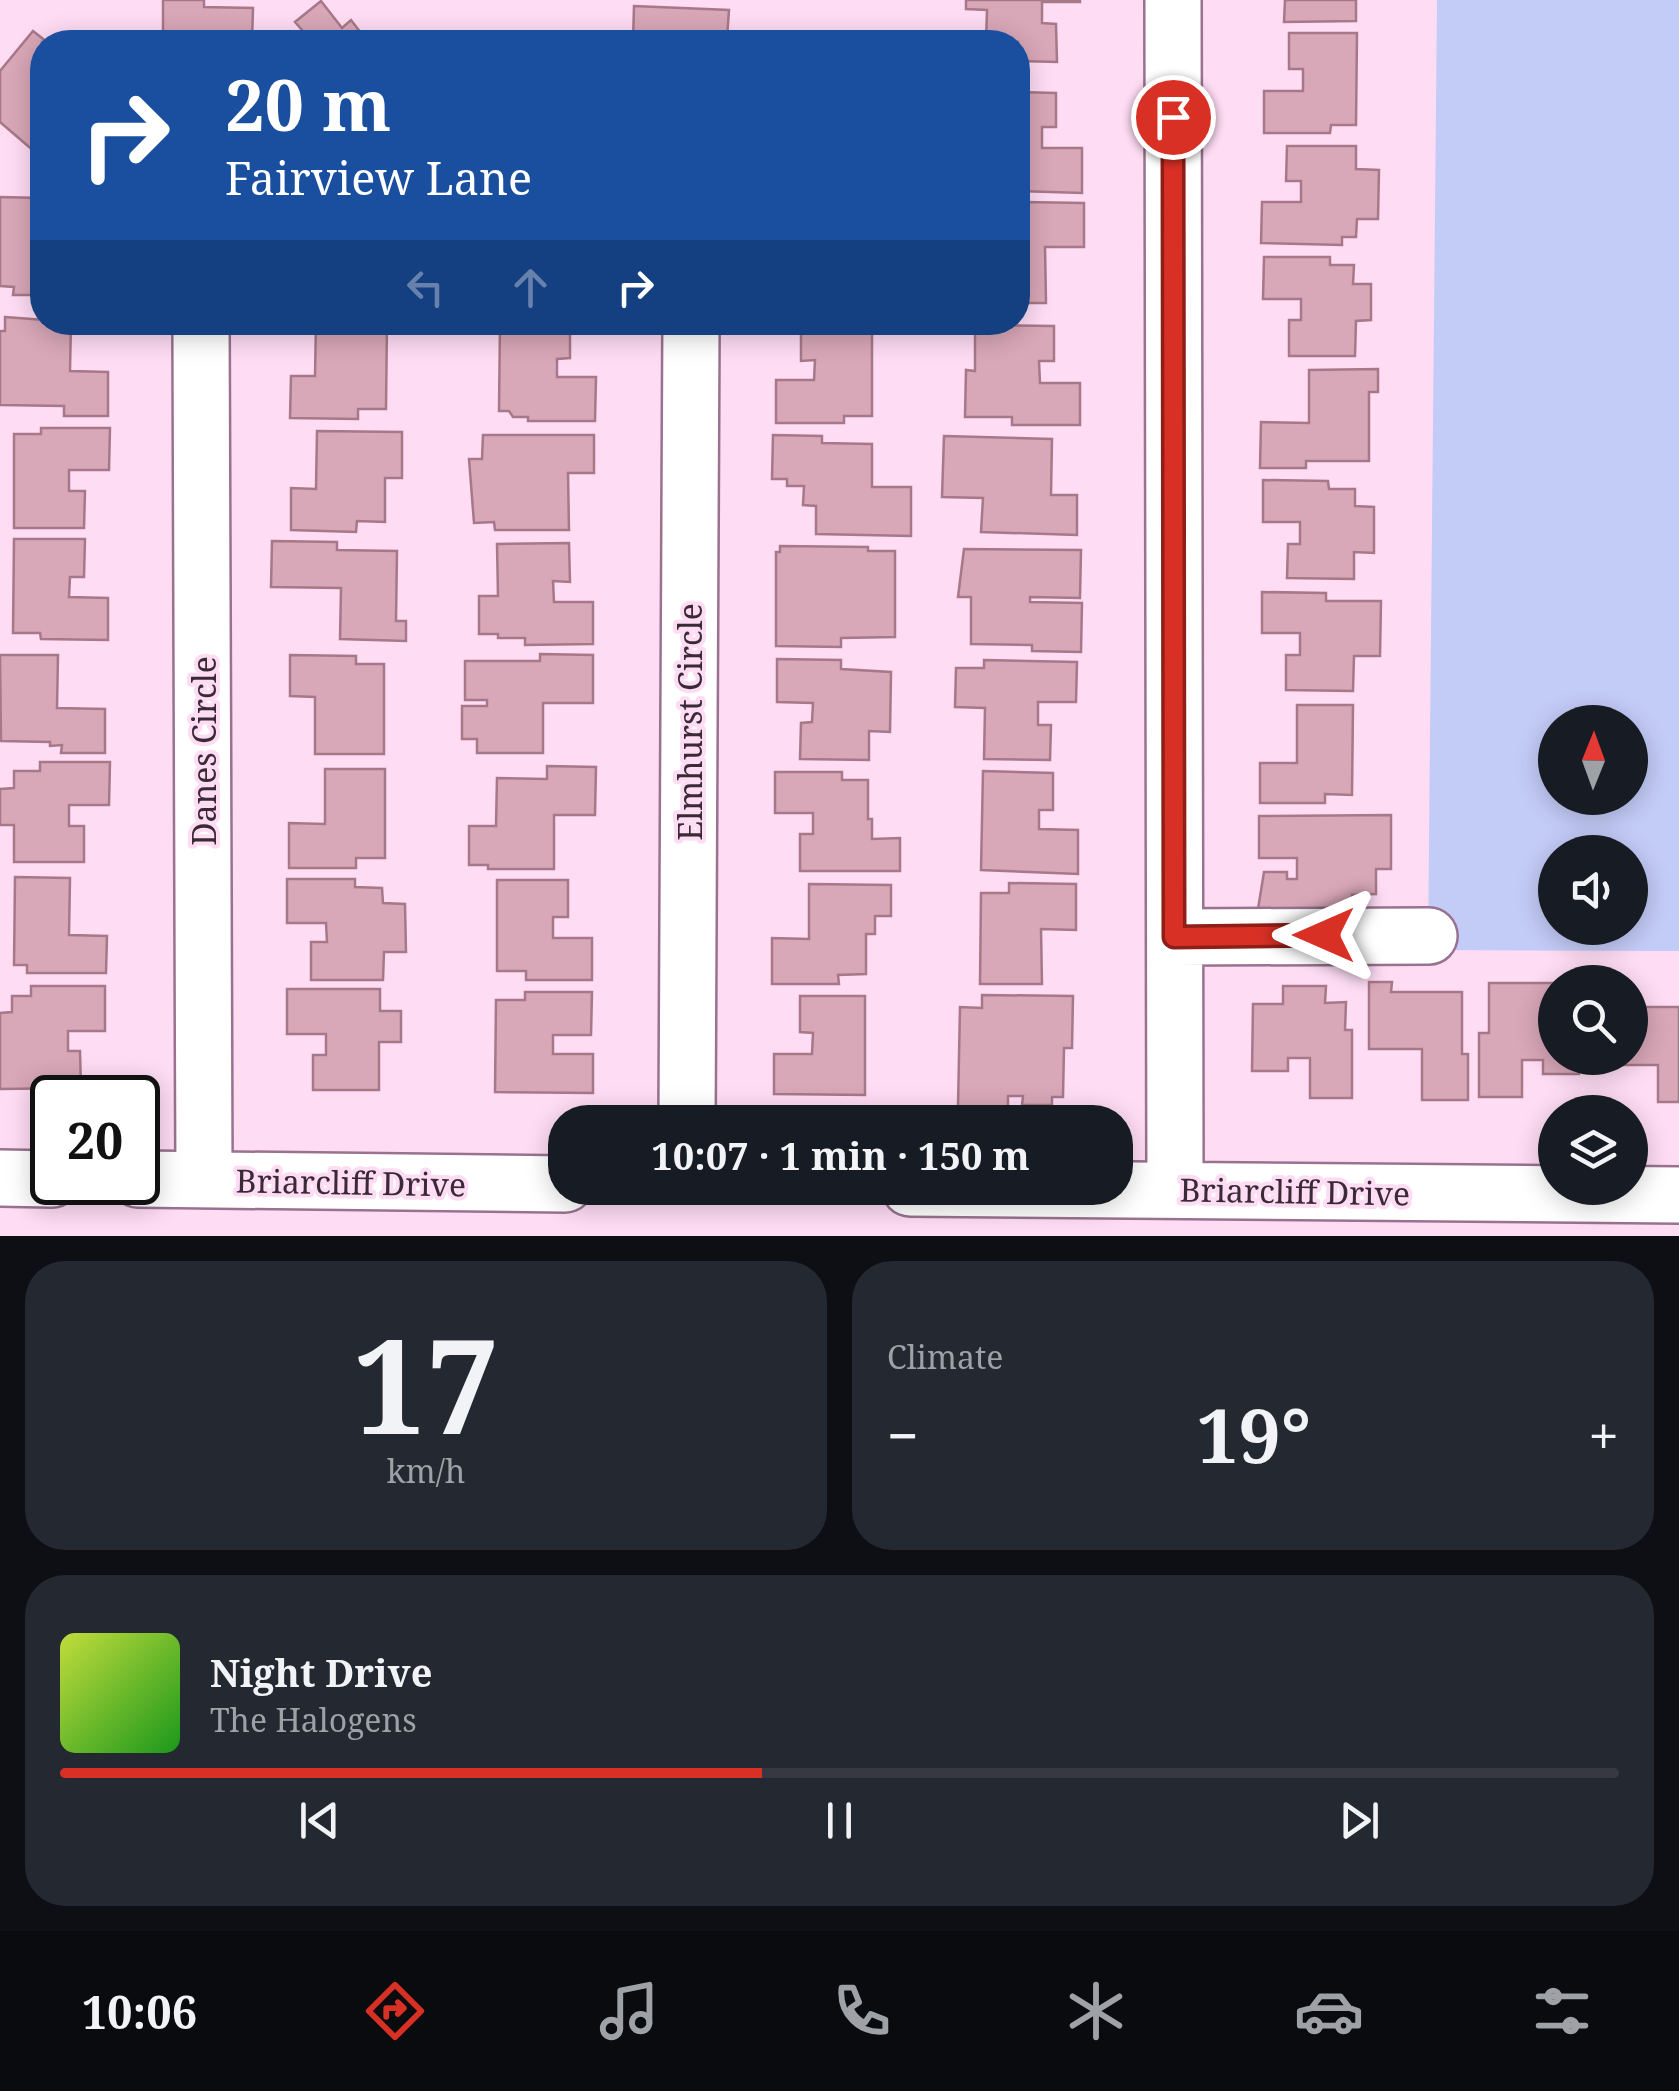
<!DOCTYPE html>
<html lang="en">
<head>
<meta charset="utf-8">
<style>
  body { margin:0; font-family:"Noto Serif",serif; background:#242831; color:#f1f3f6; height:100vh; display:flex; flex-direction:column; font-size:38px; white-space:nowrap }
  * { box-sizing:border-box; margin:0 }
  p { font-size:32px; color:#9ea1a6 }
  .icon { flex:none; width:55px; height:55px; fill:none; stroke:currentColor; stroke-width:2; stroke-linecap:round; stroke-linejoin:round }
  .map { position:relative; height:1236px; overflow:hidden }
  .side { display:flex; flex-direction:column; gap:25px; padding:25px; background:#0d0f14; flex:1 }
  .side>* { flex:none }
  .guide { position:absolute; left:30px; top:30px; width:1000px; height:305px; border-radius:40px; box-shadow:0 5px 25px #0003; background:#1a4fa0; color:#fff; overflow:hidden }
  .needle { width:65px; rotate:1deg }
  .fabs { position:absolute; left:1538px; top:705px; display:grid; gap:20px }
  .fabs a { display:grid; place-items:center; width:110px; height:110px; border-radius:50%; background:#171b24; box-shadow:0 5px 25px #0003; font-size:50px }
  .speed { position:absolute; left:30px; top:1075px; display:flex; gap:20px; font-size:50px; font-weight:700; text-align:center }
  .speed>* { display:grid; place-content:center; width:130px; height:130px; border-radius:50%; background:#171b24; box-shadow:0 5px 25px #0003; line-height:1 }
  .speed .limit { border:5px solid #111; border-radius:15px; background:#fff; color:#111 }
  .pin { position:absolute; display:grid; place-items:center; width:85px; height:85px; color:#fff; margin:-42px; border:5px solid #fff; border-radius:50%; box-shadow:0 2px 10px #0007 }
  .me { position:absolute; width:110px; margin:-55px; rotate:270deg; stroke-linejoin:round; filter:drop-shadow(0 0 8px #0008) }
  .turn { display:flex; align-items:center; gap:35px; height:210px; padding:0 30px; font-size:45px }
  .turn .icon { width:130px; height:130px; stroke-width:2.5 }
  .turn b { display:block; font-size:70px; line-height:85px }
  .lanes { display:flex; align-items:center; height:95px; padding:0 30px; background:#0003; justify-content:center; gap:50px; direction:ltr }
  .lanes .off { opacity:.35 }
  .big { font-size:75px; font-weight:700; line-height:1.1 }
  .side .widget { flex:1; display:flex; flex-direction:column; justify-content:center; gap:15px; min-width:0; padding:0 35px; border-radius:40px; background:#242831 }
  .side .dial { align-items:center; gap:0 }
  .dial b { font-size:130px; line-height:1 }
  .song { display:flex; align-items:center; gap:30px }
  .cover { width:120px; height:120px; border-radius:15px; background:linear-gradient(135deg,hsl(70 70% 55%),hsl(120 70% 35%)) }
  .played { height:10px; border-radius:5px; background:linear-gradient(90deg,#d93025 45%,#363941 45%) }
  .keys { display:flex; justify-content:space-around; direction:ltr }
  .heat { display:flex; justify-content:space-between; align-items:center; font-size:55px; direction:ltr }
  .side .tiles { flex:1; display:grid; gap:25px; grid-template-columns:1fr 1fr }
  .widget:last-child { grid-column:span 2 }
  .trip { position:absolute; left:548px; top:1105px; width:585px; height:100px; border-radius:40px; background:#171b24; box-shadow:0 5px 25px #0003; font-weight:700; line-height:100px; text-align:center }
  .tabs { display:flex; height:160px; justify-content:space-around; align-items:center; background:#090b0e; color:#9ea1a6 }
  .tabs .icon { width:70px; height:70px }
  .tabs .active { color:#d93025 }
  .tabs b { font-size:45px; color:#f1f3f6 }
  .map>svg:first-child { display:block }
  .green { fill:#c3cbf7; fill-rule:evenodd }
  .building { fill:#d8a7b8; stroke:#a67888; stroke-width:2.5 }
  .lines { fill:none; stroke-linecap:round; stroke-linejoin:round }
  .minor-casing { stroke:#98728e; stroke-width:60 }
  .minor { stroke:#fff; stroke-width:55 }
  .route-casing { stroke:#8d1f18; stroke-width:25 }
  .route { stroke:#d93025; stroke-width:18 }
  .labels { text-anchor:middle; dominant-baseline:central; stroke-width:8; stroke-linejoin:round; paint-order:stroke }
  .street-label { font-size:32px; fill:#3a2a36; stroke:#fedcf4 }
</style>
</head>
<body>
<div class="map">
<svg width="1679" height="1236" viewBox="0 0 1679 1236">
  <rect width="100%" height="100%" fill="#fedcf4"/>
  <path class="green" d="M1437,0H1679V951L1428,950ZM1555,722H1630V798H1555ZM1555,852H1630V928H1555Z"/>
  <path class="building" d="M163,0H204V7L253,8L252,42H154L155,33H163Z
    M966,0H1080V2H1042V23L1056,24L1057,62L1018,61V42H986L987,10L966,9Z
    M1285,0H1356V21L1284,22Z
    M321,1L342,28L351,20L368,42H294L291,39L302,30L295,22Z
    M634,6L729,10L727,38H736V42H633Z
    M33,31L47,42H42V158L0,122V71Z
    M1289,33H1357L1356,125H1331L1330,133H1264V91H1303V69H1289Z
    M1018,92L1056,93V127H1042V148H1082V193L1018,191Z
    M1287,146H1356V169L1379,170L1378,219H1357L1356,237H1342V245L1261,243L1262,202H1301V181H1286Z
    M0,197L42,198V295H13L14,287L0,286Z
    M1024,202L1084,203V247H1045L1046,303H1018V213H1024Z
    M1264,257H1330V265H1354L1353,284H1371V320L1356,321L1355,356H1289V320H1301V299H1263Z
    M5,317L71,322L70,371L108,372V416H64V406L0,405V331H5Z
    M316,322H387L386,409H358V419L290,418L291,376H315Z
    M500,322H570V358L557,359V377H596L595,421H528V417H513L509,411H499Z
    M801,323H872V416H844V423H776V380H814L815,360L801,361Z
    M975,325L1054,326V361H1039L1040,383H1080V425H1012V417H965L966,370L975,371Z
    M1378,369V392H1369V461H1306V468H1260L1261,422L1309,423V370Z
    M41,428H110L109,470H69V491H85L84,528H14V434H41Z
    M317,431L402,432V478H385V522L357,521L356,532L291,530V488L316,489Z
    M483,435H594V473H568L569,530H495L494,522L474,523L469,459H482Z
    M773,435L822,436V443L872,444V487H911V536L816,534V506L803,505L804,486H787V479H772Z
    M944,436L1052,439L1051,495H1077V535L981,532L983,498L942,497Z
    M1263,480L1328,481L1329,489H1355V506L1374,507V553L1354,552V579L1287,578L1288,544H1300V522H1263Z
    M14,539H85L84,577H70L69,597L108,598V640L41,639L40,633H13Z
    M272,541L337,542V550L397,551L396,621H406V641L340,639L341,588L271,587Z
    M569,543L570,582L553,581L554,602H593V644L525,645V638H498V634H479V596H498L497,544Z
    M780,546L868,547V551H895V637L841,638V647L776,646V552H780Z
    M964,549L1081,550L1080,598L1030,597V602L1082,603L1081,652L1032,651V645L971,644V597H958Z
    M1262,592L1326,593V601H1381L1380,656H1354L1353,691L1286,690V655H1300V633H1262Z
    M540,654L593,655V703H543V753H477V739H462V706H487V700H465V661H540Z
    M0,655H58L57,708L105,709V753H61L62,745L50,746V742L1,741Z
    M290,655L356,656V664H384V754H315V697L290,696Z
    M777,659L841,660V669L891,672L890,732L869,731V760L800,759L801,723L812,722L813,703L777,702Z
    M984,660L1077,662L1076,702H1038V725H1051L1050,760L984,759L985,708L955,707L956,668H984Z
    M1297,705H1353L1352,795L1325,794V803H1260V763H1297Z
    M40,762H110L109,805H69V826H84V862H14V825H0V789L14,788V771H40Z
    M547,766L596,767L595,815H554V869H488V865H469V826H496L497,778L547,779Z
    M325,769H385V858H356V868H289V823L325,824Z
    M983,771L1053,773V810H1039V829L1078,830V874L981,870Z
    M775,772H842V780H868V819H872V839L900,838V871H800V834H813V813H775Z
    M1391,815V869H1376V894L1352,895V916L1263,913L1258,909L1264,872H1287V879H1297V858H1259V816Z
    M15,877L70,878L69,935L107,936L106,973H27V965H14Z
    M287,879H355V887L382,888L383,903L405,904L406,952H384L383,980H311V942H327L326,923H287Z
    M497,880H568V917H553V938H592V980H526V971H497Z
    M1009,883L1076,884V930L1041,929L1042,984H980L981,893H1009Z
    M809,884L891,885V916H875V934H866V974L838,975L839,984H772V938L809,939Z
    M1369,982H1392L1391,992H1462V1054H1468V1100H1422V1049H1369Z
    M1489,983H1554L1555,1058H1580L1579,1074H1543V1060H1522V1097H1479V1033H1489Z
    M31,986H105V1031H68V1051H80L81,1088L0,1089V1013L12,1012V996H31Z
    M1283,986H1326L1325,1003L1346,1002L1345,1030H1352V1098H1310V1058H1288V1071H1252L1253,1004H1283Z
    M287,989H380V1011H401V1042H379V1090H313V1055H326V1034H287Z
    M525,992H592L591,1035H553V1054H593V1093L495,1092L496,1000H525Z
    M982,995L1073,996L1072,1048H1064L1063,1097H1052V1105H1022L1023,1096H1008V1107L958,1106L960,1007L982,1008Z
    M800,996H865V1095L774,1094V1054H812L813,1033L800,1032Z
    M1630,1007H1679V1102H1658V1065H1600V1058H1630Z"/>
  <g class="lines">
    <g class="minor-casing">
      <path id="minor" d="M1173,0L1175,1190
        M201,322L204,1180
        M1175,937L1429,936
        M687,1122L691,322
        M0,1178L52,1179
        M138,1179L565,1184
        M910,1188L1679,1195"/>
    </g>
    <use href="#minor" class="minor"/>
  </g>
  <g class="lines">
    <g class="route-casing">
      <path id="route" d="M1173,117L1174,937L1324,935"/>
    </g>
    <use href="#route" class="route"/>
  </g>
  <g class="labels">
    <g class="street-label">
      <text transform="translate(689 722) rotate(-90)">Elmhurst Circle</text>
      <text transform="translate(203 751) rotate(-90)">Danes Circle</text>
      <text transform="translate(351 1182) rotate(1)">Briarcliff Drive</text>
      <text transform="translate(1295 1191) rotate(1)">Briarcliff Drive</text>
    </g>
  </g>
</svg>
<div class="fabs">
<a><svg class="needle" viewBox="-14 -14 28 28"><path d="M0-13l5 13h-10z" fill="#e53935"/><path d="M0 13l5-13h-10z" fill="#9ea1a6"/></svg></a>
<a><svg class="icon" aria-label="sound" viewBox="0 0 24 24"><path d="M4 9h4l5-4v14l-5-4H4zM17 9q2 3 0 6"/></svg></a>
<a><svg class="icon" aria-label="search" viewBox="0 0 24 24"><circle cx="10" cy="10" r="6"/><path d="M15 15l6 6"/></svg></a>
<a><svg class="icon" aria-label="layers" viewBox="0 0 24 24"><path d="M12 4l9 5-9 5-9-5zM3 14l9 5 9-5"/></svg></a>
</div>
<div class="speed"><div class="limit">20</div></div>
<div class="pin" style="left:1173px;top:117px;background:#d93025"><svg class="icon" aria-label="arrive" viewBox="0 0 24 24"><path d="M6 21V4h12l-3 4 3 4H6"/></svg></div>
<svg class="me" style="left:1324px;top:935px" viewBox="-20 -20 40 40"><path d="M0-17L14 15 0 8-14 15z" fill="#d93025" stroke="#fff" stroke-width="4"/></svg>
<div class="trip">10:07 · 1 min · 150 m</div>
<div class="guide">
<div class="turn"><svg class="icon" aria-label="right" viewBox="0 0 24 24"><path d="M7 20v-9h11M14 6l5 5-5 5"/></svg><div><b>20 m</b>Fairview Lane</div></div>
<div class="lanes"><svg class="icon off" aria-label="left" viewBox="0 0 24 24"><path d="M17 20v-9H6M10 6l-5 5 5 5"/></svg><svg class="icon off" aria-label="ahead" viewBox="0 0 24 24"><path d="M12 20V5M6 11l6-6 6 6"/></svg><svg class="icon" aria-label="right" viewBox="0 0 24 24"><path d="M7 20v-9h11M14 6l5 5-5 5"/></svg></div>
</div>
</div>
<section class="side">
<div class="tiles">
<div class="widget dial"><b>17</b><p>km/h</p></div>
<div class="widget"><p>Climate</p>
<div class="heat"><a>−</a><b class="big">19°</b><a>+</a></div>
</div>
<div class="widget">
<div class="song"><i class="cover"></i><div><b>Night Drive</b><p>The Halogens</p></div></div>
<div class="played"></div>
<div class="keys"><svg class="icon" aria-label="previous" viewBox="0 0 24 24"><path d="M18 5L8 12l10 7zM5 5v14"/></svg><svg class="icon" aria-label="pause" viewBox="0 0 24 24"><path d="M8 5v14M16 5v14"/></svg><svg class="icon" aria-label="next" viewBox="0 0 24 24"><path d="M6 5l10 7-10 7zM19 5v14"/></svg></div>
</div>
</div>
</section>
<nav class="tabs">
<b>10:06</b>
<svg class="icon active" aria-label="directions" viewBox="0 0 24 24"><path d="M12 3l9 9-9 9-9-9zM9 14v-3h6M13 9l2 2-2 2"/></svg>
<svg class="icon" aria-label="music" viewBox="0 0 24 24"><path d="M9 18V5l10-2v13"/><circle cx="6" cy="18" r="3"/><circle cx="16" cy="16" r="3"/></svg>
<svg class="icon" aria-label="phone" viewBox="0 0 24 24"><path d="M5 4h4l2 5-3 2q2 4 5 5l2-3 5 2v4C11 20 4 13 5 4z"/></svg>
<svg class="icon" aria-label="climate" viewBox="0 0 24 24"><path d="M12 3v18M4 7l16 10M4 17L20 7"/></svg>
<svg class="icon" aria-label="car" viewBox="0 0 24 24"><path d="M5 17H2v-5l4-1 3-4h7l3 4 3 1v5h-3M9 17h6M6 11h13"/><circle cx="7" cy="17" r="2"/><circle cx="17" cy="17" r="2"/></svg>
<svg class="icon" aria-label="filters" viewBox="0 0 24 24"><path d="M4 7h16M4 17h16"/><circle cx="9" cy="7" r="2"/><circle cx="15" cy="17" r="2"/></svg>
</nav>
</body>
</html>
